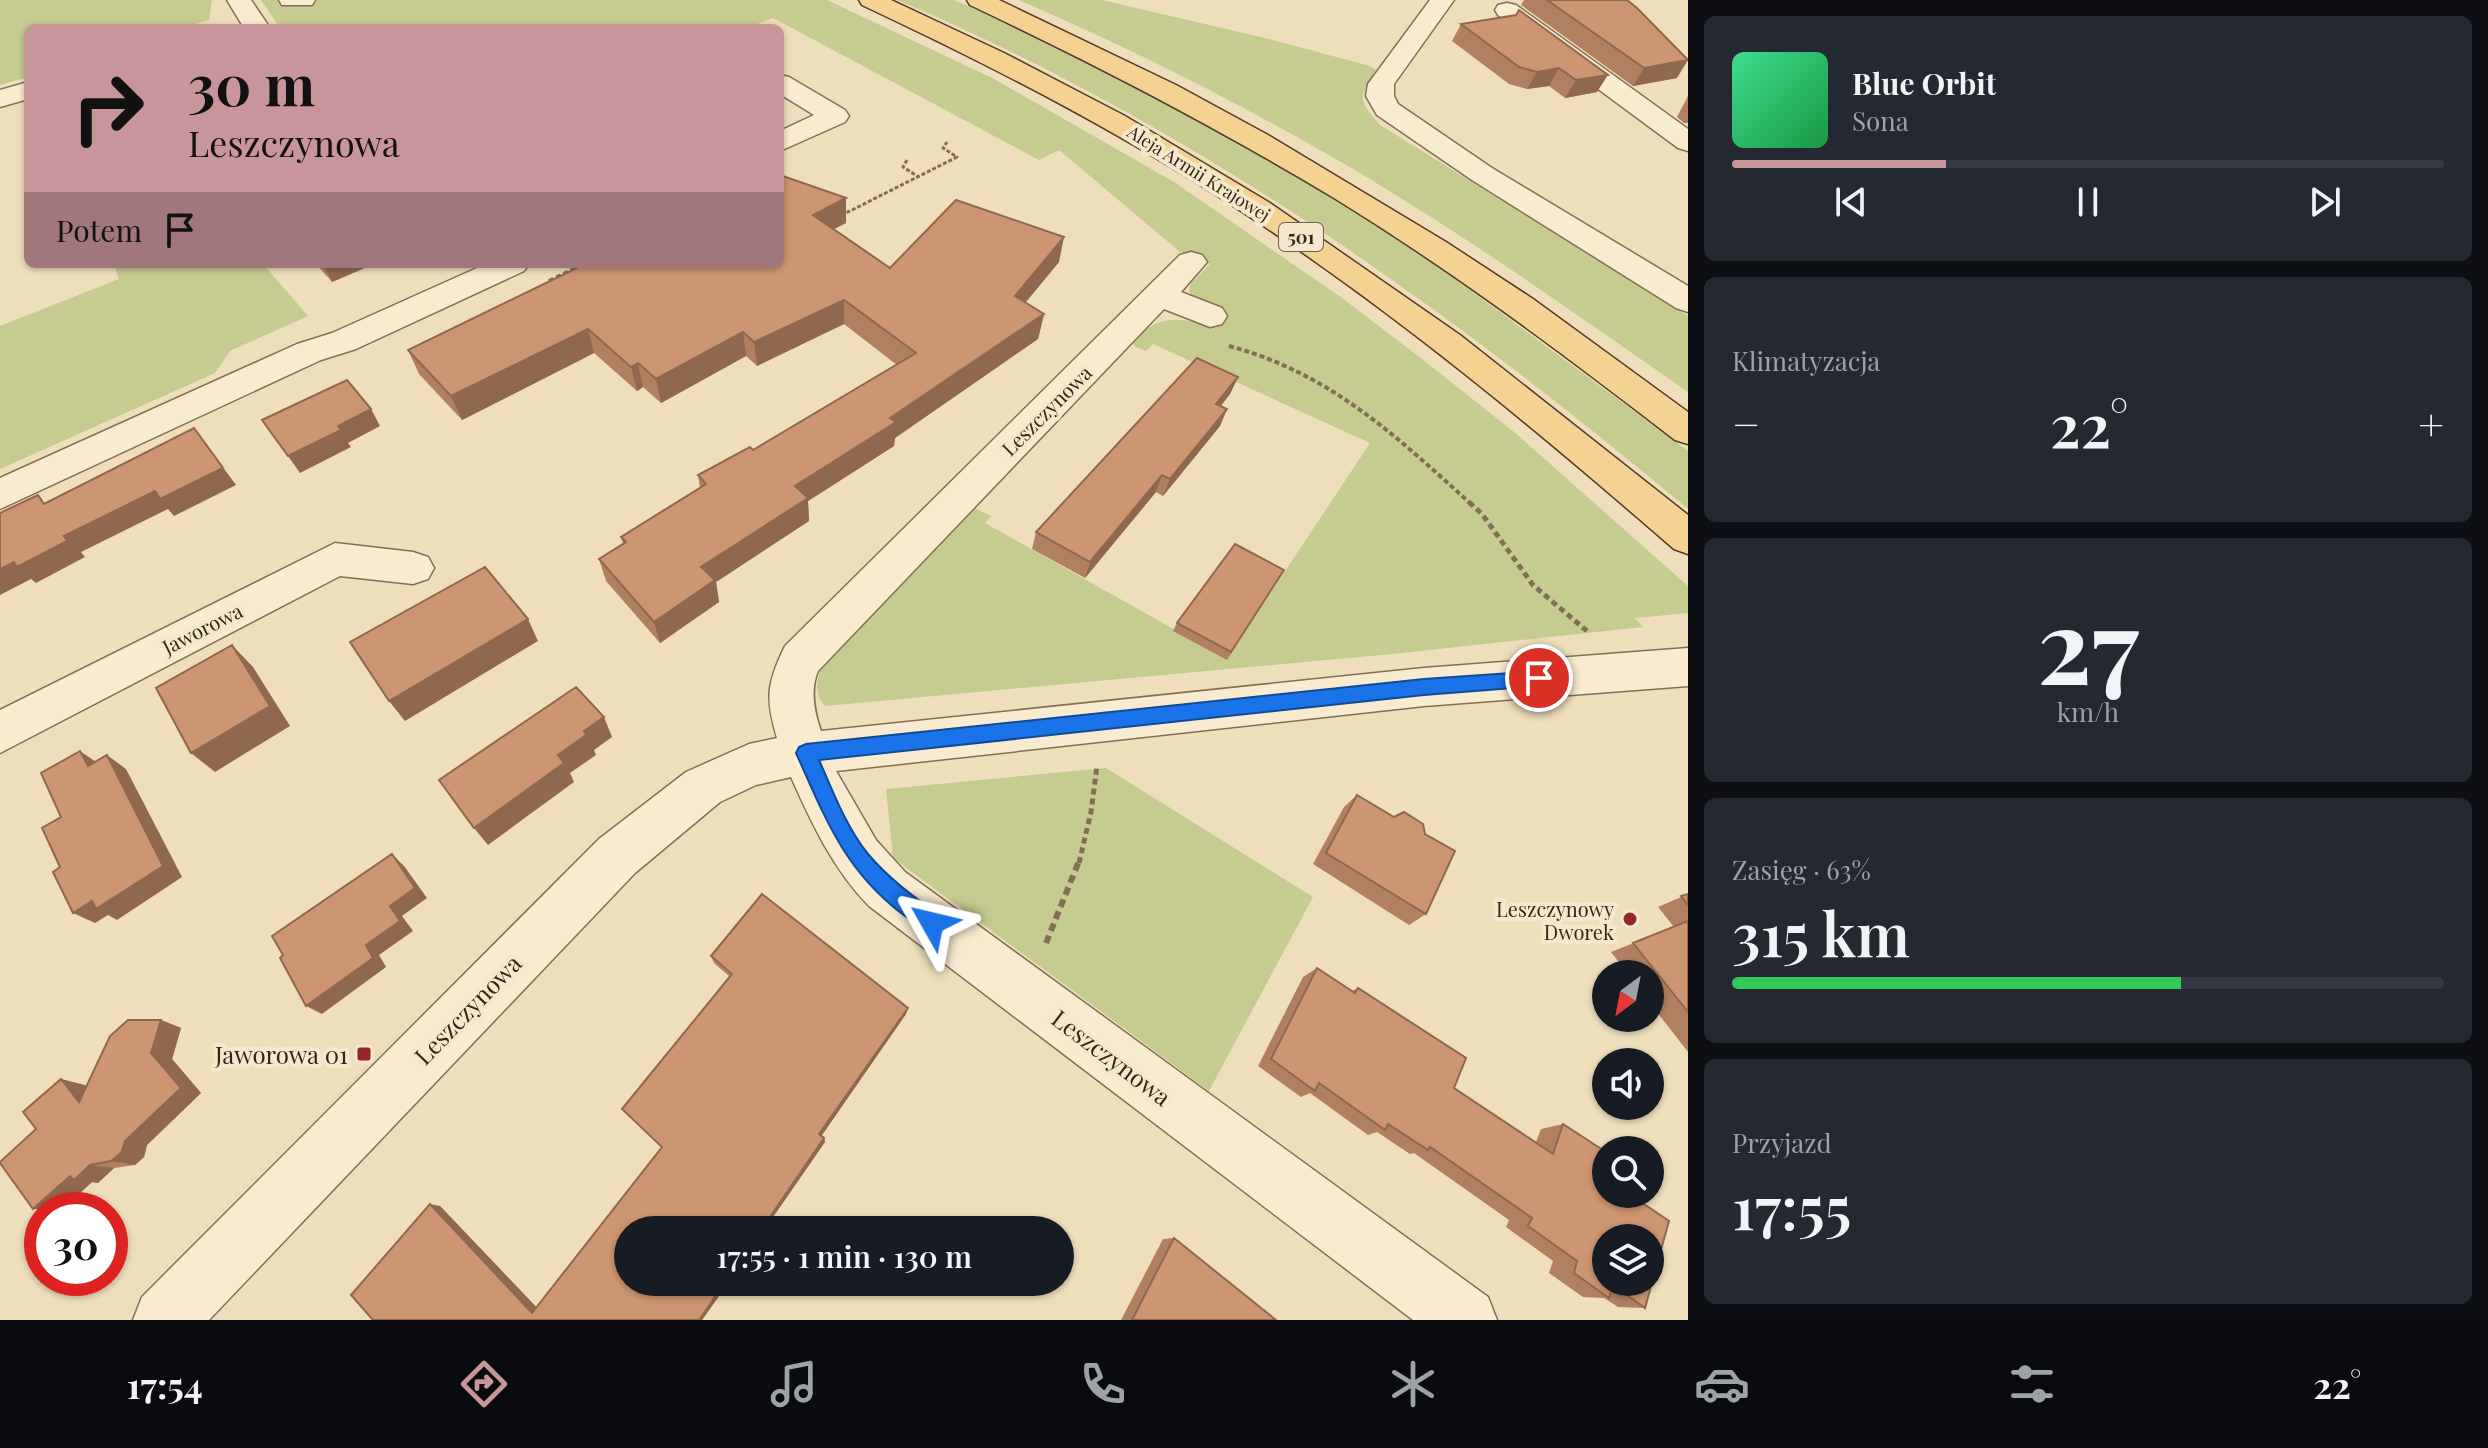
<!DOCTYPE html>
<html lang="pl">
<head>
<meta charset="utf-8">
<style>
  body { margin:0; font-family:"Playfair Display",serif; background:#242831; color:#f1f3f6; height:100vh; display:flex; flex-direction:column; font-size:30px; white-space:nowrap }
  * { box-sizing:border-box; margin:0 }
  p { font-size:26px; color:#9ea1a6 }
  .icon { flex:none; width:44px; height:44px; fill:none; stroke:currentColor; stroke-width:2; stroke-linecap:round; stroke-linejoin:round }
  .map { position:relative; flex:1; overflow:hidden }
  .panel { display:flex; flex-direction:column; gap:16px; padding:16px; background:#0d0f14; width:800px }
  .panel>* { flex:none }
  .banner { position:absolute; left:24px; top:24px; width:760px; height:244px; border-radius:12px; box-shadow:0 2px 6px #0004; background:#c8969a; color:#111; overflow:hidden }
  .needle { width:52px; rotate:212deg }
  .controls { position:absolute; left:1592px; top:960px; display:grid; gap:16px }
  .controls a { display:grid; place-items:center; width:72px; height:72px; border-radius:50%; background:#171b24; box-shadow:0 2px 6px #0004; font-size:40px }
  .speed { position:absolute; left:24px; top:1192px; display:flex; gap:16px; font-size:40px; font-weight:700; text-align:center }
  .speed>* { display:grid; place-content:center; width:104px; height:104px; border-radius:50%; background:#171b24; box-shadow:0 2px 6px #0004; line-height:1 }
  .speed .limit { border:12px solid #d22; background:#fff; color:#111 }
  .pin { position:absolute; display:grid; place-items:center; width:68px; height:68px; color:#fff; margin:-34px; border:4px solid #fff; border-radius:50%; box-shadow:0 2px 8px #0007 }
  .me { position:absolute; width:88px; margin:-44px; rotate:307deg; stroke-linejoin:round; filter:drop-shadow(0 0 6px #0008) }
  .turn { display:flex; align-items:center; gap:28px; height:168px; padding:0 32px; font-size:36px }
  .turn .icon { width:104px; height:104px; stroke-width:2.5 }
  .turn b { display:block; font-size:56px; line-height:68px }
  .then { display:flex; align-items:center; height:76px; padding:0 32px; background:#0003; gap:16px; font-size:30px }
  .big { font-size:60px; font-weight:600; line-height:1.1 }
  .panel .tile { flex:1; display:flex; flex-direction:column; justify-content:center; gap:12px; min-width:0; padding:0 28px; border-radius:12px; background:#242831 }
  .panel .dial { align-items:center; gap:0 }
  .dial b { font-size:104px; line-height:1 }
  .song { display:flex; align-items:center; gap:24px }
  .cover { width:96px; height:96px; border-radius:12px; background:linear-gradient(135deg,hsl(150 70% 55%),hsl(140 70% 35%)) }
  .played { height:8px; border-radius:4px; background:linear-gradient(90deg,#c8969a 30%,#363941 30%) }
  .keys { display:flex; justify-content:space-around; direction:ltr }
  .heat { display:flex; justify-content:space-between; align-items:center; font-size:44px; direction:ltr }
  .charge { height:12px; border-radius:6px; background:linear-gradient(90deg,#34c759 63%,#363941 0) }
  .trip { position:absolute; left:614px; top:1216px; width:460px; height:80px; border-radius:40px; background:#171b24; box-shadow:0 2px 6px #0004; font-weight:600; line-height:80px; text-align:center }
  .tab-bar { display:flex; height:128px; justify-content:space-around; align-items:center; background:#090b0e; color:#9ea1a6 }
  .tab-bar .icon { width:56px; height:56px }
  .tab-bar .current { color:#c8969a }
  .tab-bar b { font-size:36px; color:#f1f3f6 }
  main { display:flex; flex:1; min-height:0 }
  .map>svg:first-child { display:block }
  .green { fill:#c6cb90 }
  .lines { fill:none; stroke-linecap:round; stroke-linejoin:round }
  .minor-casing { stroke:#856e56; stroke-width:3 }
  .major-casing { stroke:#523c2a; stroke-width:3 }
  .path-far3 { stroke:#856e56; stroke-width:3; stroke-dasharray:4 2; stroke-linecap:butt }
  .path-far2 { stroke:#856e56; stroke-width:4; stroke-dasharray:5 3; stroke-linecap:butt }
  .path-far1 { stroke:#856e56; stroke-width:5; stroke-dasharray:6 4; stroke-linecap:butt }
  .path { stroke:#856e56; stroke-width:6; stroke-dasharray:8 5; stroke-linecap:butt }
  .minor { fill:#f9ebcf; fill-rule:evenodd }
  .major { fill:#f3d292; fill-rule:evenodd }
  .wall { fill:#b08061 }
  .shaded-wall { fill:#90684f }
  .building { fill:#cd9571; stroke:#90684f; stroke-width:2; fill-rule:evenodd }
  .route { fill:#1a73e8; stroke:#114b97; stroke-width:2 }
  .poi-dot { fill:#952529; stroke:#f5e8cc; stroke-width:3 }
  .labels { text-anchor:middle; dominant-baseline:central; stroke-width:8; stroke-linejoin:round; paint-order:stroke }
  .far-street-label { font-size:18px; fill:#34261b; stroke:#f5e8cc }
  .shield { fill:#f5e8cc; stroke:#6e6050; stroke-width:2 }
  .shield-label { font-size:18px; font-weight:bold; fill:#34261b }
  .street-label { font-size:20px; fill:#34261b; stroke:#f5e8cc }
  .poi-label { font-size:20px; fill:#34261b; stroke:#f5e8cc; text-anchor:end }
  .near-street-label { font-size:24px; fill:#34261b; stroke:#f5e8cc }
  .near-poi-label { font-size:24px; fill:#34261b; stroke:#f5e8cc; text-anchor:end }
</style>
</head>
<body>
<main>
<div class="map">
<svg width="1688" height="1320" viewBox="0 0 1688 1320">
  <rect width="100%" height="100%" fill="#eedebc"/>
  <path class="green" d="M0,0H212L209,20L183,28H28V77L0,85Z
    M261,0H827L994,79L1174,182L1342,298L1422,359L1514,432L1688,586V613L1635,618L1643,627L1392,654L825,706C813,692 817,681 822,664L974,508L991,516L985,523L1227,659L1370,443L1153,344L1146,351L1134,346L1133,341C1159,314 1176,318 1211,325L1189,291L1191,283L1210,264L1179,251L1059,150L1039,160L773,18L747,28H280Z
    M897,0H954L1019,28L1111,70L1285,169L1420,253L1688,451V509C1448,308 1188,122 897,0Z
    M1019,0H1102L1269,39L1370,66L1376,70C1358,98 1358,100 1380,125L1688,316V392C1560,303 1433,212 1297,137C1207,87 1114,41 1019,0Z
    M114,264H263L308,316L230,351L215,373L0,469V326L119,279Z
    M1106,768L1313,897L1209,1091L893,858L886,789Z"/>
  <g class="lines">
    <g class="minor-casing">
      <path id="minor" d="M227,0H251L270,28H244Z
        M279,0H315L312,5H282Z
        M1430,0H1454L1394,84V96L1398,104L1492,168L1688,286V312L1676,308L1472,180L1377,115L1366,96L1368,84Z
        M1507,3L1516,5L1688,129V151L1678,148L1498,15L1495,10L1498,5Z
        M780,75L789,77L845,110L849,116L845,122L780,151V131L814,115L780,94Z
        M28,82V99L0,107V90Z
        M1191,252L1202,255L1207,262L1181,292L1222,308L1227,316L1222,324L1210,327L1164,309L818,671C810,690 814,711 821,731L1424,668L1688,648V686L1424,706L836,771L876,840L905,872L1488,1297L1497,1320H1413L869,906C833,869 812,824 791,777L756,785L720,802L635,873L209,1320H133L142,1297L599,839L686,772L749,744L777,738C765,698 767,683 785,646L1180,255Z
        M486,264H529L524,271L356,349L321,360L0,509V478L297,344L332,333Z
        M335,543L413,552L428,557L434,568L428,579L413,584L340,576L0,753V710Z"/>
    </g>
    <g class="major-casing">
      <path id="major" d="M859,0H891L1004,53L1125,116L1270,203L1460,335L1688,515V554L1674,549C1538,431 1400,316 1250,217C1127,135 996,68 862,5Z
        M967,0H999L1176,85L1268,135L1446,242L1533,299L1688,412V444L1675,440C1565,355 1453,271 1334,198C1216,127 1095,64 970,5Z"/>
    </g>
    <path class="path-far3" d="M907,160L903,167L917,176
      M841,209L848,212L957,157L943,148L947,142"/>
    <path class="path-far2" d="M549,281L584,264
      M1229,346C1330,373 1396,436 1471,504"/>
    <path class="path-far1" d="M1469,502L1482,514L1533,585L1587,631
      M1079,863L1091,812L1097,766"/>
    <path class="path" d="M1046,943L1079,861"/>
    <use href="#minor" class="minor"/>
    <use href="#major" class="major"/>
  </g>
  <path class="wall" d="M1524,0H1627L1677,78L1633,86L1521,5Z
    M1516,15L1597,92L1565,98L1549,86L1527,89L1509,84L1452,41L1461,24Z
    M1688,96V123H1684L1677,117Z
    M846,198V223L834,229L890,268L1059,262L1025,303L1044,314L1038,339L895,438L894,446L808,501L809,521L716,582L719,602L660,643L606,581L599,559L623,544L621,537L700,488L698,475L753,450L897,365L844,324L757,366L746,356L661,403L643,387L637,391L594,353L462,420L419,374L408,350Z
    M316,264H374L332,282Z
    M1238,377L1230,394L1221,406L1227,409L1220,426L1163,496L1156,492L1085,578L1032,549L1036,532Z
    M1284,570L1227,660L1173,631L1177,623Z
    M1357,795L1426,914L1409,925L1313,864L1344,807Z
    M1688,894V1052L1650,1003V974H1628L1611,952L1674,927L1658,907Z
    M711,956L906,1014L821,1136L824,1138L825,1142L764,1230H628V1282H729L702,1320H373L440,1206L537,1308L662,1147L729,976L714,963Z
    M1317,968L1352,991L1358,988L1454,1088L1536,1142L1541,1129L1563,1124L1606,1194L1645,1308L1618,1307L1604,1298L1583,1297L1549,1273L1553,1261L1506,1227L1509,1220L1414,1153L1410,1154L1377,1132L1368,1135L1310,1093L1301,1097L1258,1066L1303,977Z
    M161,1020L181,1028L172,1059L201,1093L147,1145L144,1157L135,1165L114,1168L98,1183L92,1182L61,1210H46L36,1129L61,1079L86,1087Z
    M1174,1238L1276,1320H1121L1163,1239Z"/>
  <path class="shaded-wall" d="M1688,60L1677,78L1633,86L1644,68Z
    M1559,68L1549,86L1527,89L1537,72Z
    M1608,75L1597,92L1565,98L1576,80Z
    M846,198V223L814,239L813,215Z
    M1064,237L1059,262L1011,320L1015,296Z
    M323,264H374L332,282Z
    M844,300V324L757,366L754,342Z
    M1044,314L1038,339L895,438L894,446L808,501L809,521L716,582L719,602L660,643L654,622L701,567L795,486L890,418Z
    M588,329L594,353L462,420L451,396Z
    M743,332L746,356L661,403L656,379Z
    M638,363L643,387L637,391L631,367Z
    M1238,377L1230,394L1208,421L1216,404Z
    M371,409L380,426L348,443L351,447L300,473L288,456L338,426Z
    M1227,409L1220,426L1163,496L1170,479Z
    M194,428L236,485L174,516L168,509L81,552L85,557L36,583L31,579L0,595V569L64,536Z
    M1162,475L1156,492L1085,578L1090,562Z
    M528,619L538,641L405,721L389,701Z
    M232,645L253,667L290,726L215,772L191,753Z
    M604,717L612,737L594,750L596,755L570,773L574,782L488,845L474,828L584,731Z
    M80,751L99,764L88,766Z
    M107,755L126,769L182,877L117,920L108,915L95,923L73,913Z
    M392,854L404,866L427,898L402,916L413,931L379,955L386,967L322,1014L306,1006L366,945L390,906Z
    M908,1008L906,1014L820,1138L819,1134Z
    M161,1020L181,1028L172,1059L201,1093L147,1145L144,1157L135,1165L111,1161L151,1053Z
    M61,1079L85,1085L102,1107L79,1102Z
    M824,1138L825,1142L764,1230H761Z
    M90,1165L114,1168L98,1183L92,1182L61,1210L33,1209L70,1176Z
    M430,1204L440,1206L541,1312L532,1313Z
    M725,1282H729L702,1320H699Z"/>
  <path class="building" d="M1547,0H1627L1637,8L1688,60L1644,68Z
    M1519,10L1608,75L1576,80L1559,68L1537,72L1519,67L1461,24L1516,15Z
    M780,175L846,198L813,215L890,268L956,200L1064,237L1015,296L1044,314L890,418L896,422L795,486L808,498L701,567L715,580L654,622L599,559L626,542L621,537L706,484L698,475L750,447L753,450L916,353L844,300L754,342L743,332L656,379L638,363L631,367L588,329L451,396L408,350L585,264H780Z
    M1197,358L1238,377L1216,404L1227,409L1170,479L1162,475L1090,562L1036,532Z
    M347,380L371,409L338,426L341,430L288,456L262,420Z
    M194,428L223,468L160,499L155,491L64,536L67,541L17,567L14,562L0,569V513L38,495L44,504Z
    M1235,544L1284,570L1231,652L1177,623Z
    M485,567L528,619L389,701L350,642Z
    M232,645L270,706L191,753L156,688Z
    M576,687L604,717L584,731L586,735L558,755L564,763L474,828L439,780Z
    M80,751L88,766L107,755L163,866L96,909L92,901L73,913L53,872L60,867L42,828L61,817L41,773Z
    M1357,795L1394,817L1404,812L1423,824L1425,834L1455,851L1426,914L1326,853Z
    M392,854L415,888L390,906L400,921L366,945L373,958L306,1006L280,958L283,955L272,936Z
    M762,894L908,1008L819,1134L824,1138L761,1230H628V1282H725L699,1320H373L351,1295L430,1204L532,1313L662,1147L622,1109L732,974L711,956Z
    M1688,894V905L1681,896Z
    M1688,921V1012L1633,943Z
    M1317,968L1355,993L1358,988L1466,1058L1454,1088L1553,1154L1563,1124L1606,1152V1194H1629L1669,1221L1645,1308L1613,1285L1609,1298L1574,1273L1577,1261L1528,1226L1532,1218L1430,1147L1428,1150L1388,1124L1385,1130L1319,1083L1315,1091L1271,1059ZM1606,1238H1650V1282H1606Z
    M128,1020H161L151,1053L181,1088L125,1141L121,1153L111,1161L90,1165L74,1180L70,1176L33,1209L0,1163V1162L36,1129L23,1112L61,1079L79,1102L110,1036Z
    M1174,1238L1276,1320H1132Z"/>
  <path class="route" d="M1539,671L1545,673L1548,678L1545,684L1539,686L1424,695L819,760C833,791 846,827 868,854C889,879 914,897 939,915L943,923L939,931L932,934C920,929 911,920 901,913C843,868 825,817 796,753L799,747L806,744L1424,679Z"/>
  <g class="poi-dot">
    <circle cx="1630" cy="919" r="8"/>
    <rect x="356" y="1046" width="16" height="16" rx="4"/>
  </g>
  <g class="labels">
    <g class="far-street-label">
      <text transform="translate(1199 173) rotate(32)">Aleja Armii Krajowej</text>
    </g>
    <rect class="shield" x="1279" y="223" width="44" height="28" rx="6"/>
    <g class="shield-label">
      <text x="1301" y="237">501</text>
    </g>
    <g class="street-label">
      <text transform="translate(1046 410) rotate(-45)">Leszczynowa</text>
      <text transform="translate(202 628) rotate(-27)">Jaworowa</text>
    </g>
    <g class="poi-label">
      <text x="1614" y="908">Leszczynowy<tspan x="1614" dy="23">Dworek</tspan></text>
    </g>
    <g class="near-street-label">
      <text transform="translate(467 1009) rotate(-46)">Leszczynowa</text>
      <text transform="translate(1112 1057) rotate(37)">Leszczynowa</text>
    </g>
    <g class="near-poi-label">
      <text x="348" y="1054">Jaworowa 01</text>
    </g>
  </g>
</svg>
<div class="controls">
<a><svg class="needle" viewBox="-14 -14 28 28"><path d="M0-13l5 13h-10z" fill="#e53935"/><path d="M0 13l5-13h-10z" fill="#9ea1a6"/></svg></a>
<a><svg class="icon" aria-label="sound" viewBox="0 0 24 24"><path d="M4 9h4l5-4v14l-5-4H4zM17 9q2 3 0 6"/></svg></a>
<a><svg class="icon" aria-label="search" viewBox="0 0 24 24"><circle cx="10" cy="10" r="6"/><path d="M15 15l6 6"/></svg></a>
<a><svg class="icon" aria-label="layers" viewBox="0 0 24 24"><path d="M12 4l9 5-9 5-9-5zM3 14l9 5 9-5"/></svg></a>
</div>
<div class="speed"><div class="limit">30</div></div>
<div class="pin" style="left:1539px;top:678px;background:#d93025"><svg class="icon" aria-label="arrive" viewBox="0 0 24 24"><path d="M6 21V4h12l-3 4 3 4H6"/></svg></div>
<svg class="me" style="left:932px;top:923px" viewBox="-20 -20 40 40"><path d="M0-17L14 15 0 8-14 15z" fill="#1a73e8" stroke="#fff" stroke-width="4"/></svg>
<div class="trip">17:55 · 1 min · 130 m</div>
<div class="banner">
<div class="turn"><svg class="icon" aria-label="right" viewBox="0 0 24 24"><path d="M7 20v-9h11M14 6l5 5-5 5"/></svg><div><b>30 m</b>Leszczynowa</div></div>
<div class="then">Potem<svg class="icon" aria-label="arrive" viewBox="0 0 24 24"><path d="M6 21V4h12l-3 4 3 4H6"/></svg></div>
</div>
</div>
<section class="panel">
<div class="tile">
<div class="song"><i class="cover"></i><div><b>Blue Orbit</b><p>Sona</p></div></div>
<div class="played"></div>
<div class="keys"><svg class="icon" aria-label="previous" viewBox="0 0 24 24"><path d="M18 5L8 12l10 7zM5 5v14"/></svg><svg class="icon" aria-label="pause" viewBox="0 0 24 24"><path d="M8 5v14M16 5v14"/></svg><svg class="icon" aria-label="next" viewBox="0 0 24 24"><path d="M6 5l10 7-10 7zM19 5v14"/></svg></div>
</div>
<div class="tile"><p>Klimatyzacja</p>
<div class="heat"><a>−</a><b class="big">22°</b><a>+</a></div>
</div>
<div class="tile dial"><b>27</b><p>km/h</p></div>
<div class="tile"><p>Zasięg · 63%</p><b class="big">315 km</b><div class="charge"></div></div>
<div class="tile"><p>Przyjazd</p><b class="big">17:55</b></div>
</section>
</main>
<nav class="tab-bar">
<b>17:54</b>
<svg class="icon current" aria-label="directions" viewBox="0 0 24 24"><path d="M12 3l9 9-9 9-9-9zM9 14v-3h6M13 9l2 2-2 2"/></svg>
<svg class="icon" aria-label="music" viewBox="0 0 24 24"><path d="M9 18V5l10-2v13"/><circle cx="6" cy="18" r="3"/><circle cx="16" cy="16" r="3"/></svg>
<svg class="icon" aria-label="phone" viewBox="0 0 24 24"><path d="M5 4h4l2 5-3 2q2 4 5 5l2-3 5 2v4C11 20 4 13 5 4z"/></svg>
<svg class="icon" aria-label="climate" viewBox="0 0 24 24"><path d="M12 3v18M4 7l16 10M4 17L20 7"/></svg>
<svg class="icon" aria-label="car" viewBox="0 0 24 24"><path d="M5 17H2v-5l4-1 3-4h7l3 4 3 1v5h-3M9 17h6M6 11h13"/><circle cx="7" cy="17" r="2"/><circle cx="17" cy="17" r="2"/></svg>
<svg class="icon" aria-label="filters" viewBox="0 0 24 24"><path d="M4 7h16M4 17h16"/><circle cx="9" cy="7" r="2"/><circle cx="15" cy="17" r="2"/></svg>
<b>22°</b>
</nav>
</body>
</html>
